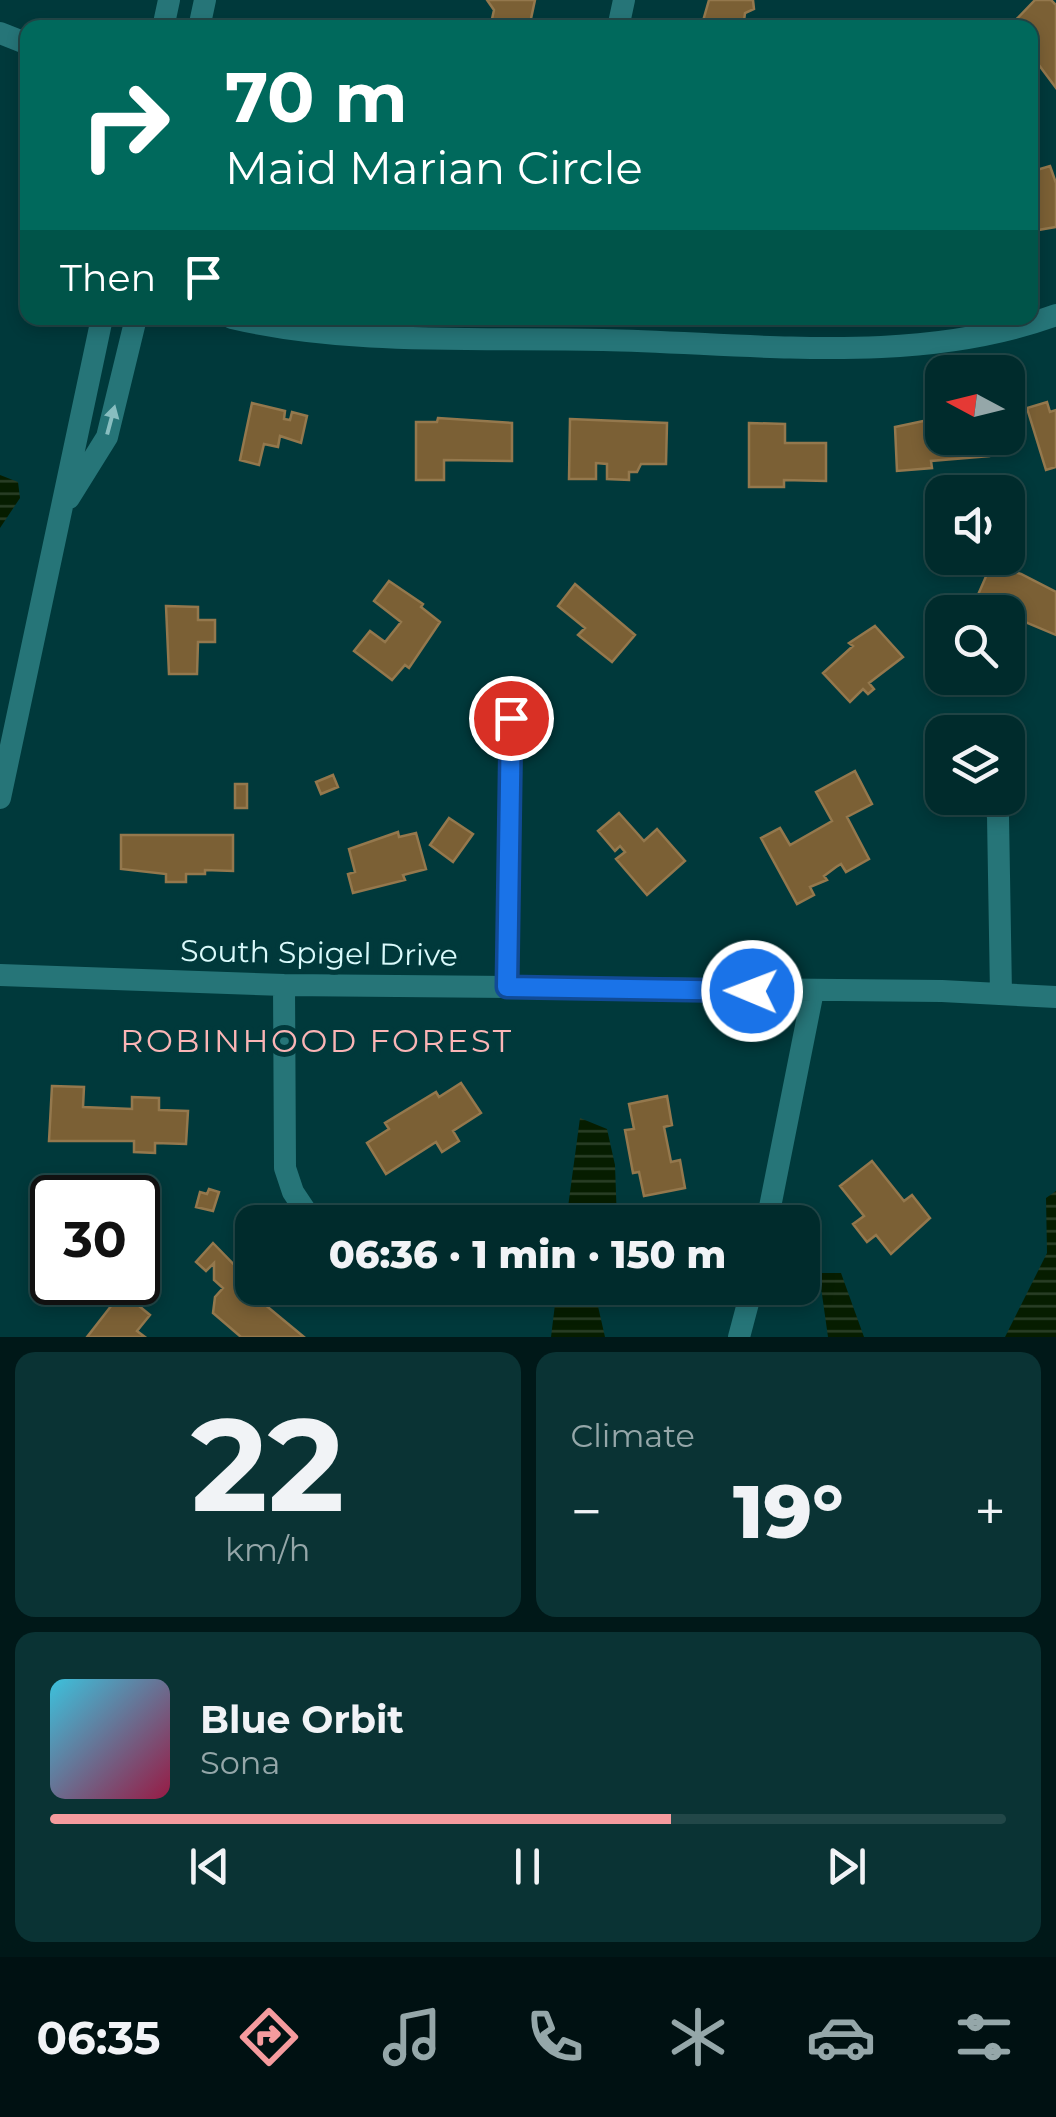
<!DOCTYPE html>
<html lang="en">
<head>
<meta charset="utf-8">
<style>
  body { margin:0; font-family:Montserrat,sans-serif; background:#0a3334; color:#f1f3f6; height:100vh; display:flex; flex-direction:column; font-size:38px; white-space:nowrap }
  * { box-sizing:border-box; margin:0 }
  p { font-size:32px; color:#95a7a9 }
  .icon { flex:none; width:55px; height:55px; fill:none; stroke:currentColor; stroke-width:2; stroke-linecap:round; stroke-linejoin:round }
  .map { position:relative; height:1337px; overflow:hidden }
  .drawer { display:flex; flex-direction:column; gap:15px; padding:15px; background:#001818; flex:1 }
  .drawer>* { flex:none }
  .banner { position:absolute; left:20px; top:20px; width:1018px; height:305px; border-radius:20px; box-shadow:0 5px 15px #0003,0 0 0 2px #224748; background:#00695c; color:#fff; overflow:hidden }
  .needle { width:65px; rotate:277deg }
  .controls { position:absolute; left:925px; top:355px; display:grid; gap:20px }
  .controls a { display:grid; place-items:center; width:100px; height:100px; border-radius:20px; background:#002b2c; box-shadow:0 5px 15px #0003,0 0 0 2px #224748; font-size:50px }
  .speed { position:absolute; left:30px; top:1175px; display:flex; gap:20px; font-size:50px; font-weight:700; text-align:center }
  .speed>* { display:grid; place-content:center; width:130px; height:130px; border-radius:50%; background:#002b2c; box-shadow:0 5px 15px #0003,0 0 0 2px #224748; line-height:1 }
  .speed .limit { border:5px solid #111; border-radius:15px; background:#fff; color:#111 }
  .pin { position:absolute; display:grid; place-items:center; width:85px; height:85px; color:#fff; margin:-42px; border:5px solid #fff; border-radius:50%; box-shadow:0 2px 10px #0007 }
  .me { position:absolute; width:110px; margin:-55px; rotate:271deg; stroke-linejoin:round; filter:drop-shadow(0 0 8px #0008) }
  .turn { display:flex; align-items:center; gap:35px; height:210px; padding:0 40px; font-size:45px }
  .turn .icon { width:130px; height:130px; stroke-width:2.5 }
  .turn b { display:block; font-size:70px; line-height:85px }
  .then { display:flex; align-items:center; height:95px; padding:0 40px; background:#0003; gap:20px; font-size:38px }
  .big { font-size:75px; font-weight:800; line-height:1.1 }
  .drawer .card { flex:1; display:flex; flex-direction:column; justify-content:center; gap:15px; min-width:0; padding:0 35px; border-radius:20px; background:#0a3334 }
  .drawer .dial { align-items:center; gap:0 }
  .dial b { font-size:130px; line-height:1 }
  .song { display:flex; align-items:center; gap:30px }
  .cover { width:120px; height:120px; border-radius:15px; background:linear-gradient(135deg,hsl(190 70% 55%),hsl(340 70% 35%)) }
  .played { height:10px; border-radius:5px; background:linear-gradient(90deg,#f59b9e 65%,#224748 65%) }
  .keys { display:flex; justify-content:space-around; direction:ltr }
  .heat { display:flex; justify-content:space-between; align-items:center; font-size:55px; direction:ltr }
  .drawer .tiles { flex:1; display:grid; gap:15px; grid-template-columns:1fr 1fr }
  .card:last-child { grid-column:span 2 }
  .trip { position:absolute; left:235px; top:1205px; width:585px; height:100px; border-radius:20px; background:#002b2c; box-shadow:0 5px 15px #0003,0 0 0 2px #224748; font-weight:800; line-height:100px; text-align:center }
  .menu { display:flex; height:160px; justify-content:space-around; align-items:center; background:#001112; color:#95a7a9 }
  .menu .icon { width:70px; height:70px }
  .menu .selected { color:#f59b9e }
  .menu b { font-size:45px; color:#f1f3f6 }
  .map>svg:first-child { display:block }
  .water { fill:url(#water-rules) }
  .building { fill:#7b6035; stroke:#94784d; stroke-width:2.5 }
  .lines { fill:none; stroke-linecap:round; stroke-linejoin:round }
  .minor { stroke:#267578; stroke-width:22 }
  .oneway { fill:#88bec0 }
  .route-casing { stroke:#114b97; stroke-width:25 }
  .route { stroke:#1a73e8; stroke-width:18 }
  .labels { text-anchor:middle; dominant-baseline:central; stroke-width:10; stroke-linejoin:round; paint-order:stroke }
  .street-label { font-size:30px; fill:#d9fafb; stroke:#00393b }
  .neighbourhood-label { font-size:32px; letter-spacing:2.5px; fill:#fab5b6; stroke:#00393b }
</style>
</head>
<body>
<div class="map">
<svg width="1056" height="1337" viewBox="0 0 1056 1337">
  <defs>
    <pattern id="water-rules" width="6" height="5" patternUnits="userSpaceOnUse" patternTransform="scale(2.5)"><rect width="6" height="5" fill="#061d00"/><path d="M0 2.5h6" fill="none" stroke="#2a3f26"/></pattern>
  </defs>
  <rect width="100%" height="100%" fill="#00393b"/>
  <path class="water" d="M0,475L18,482L20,498L0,528Z
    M580,1118L607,1129L615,1165L617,1222H566Z
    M1056,1191V1337H1005L1047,1253L1046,1198Z
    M819,1273H841L864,1337H828Z
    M557,1288H600L597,1302L605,1337H551Z"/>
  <path class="building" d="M487,0H535L529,28H490L494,10Z
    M709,0H753L754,9L745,13L743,28H701Z
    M1035,0H1051L1056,5V88L1030,53V28H1008Z
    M1050,166L1056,183V227L1038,230L1035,222L1030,224V172Z
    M1047,402L1050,412L1056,410V467L1046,470L1027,408Z
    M252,403L285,411L284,419L290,420L292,412L307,416L301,443L280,436L278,447L264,444L259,465L240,460Z
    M942,417V438H988L989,456L931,461L932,468L897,471L895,427Z
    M438,418L512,423V461L444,460V480H416V422H437Z
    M570,419L667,423L666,464H641L637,472H629V480L607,479V464L596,463V479H569Z
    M749,423L785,424V443H826V481L784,480V487H749Z
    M991,565L1021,574L1056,592V635L999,611L1001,607L977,597Z
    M389,581L423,604L421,607L440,622L409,668L405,665L392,680L354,651L370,631L385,642L401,622L374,601Z
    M575,584L635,635L612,662L578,635L585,628L558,606Z
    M166,606L198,607V620H215V642H198L197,674H169Z
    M875,626L903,657L869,683L874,689L868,694L863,689L850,702L823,673L853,646L849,643Z
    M855,771L872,804L847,817L869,859L846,872L841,864L836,867L824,876L827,880L810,887L814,895L797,904L761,838L780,828L790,845L832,821L816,792Z
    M333,775L338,787L321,794L316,782Z
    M235,784H247V808H235Z
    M619,813L644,841L657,829L685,861L647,895L616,859L625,852L620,846L615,851L598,831Z
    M449,818L473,834L453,862L430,845Z
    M398,832L399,837L416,833L426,869L403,875L405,880L353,893L348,874L355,872L349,849Z
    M121,835H233V871L205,870V874H186V882H166V874L121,869Z
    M461,1083L481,1113L453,1131L459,1141L442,1152L436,1142L386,1174L367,1143L389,1129L385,1123L436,1092L439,1097Z
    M52,1086L84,1087L83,1107L132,1109V1097L159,1098V1110L188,1111L186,1144L155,1143V1153L134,1152V1141H49Z
    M667,1096L672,1125L664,1127L671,1162L680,1160L685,1188L644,1196L639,1172L633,1173L625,1130L634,1129L629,1104Z
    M872,1161L904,1201L912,1195L930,1218L891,1254L876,1235L867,1242L853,1224L864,1216L840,1186Z
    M209,1189L219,1192L213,1211L196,1207L200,1192L207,1194Z
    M213,1243L246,1277L240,1284L304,1337H241L213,1313L215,1297L223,1288L214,1280V1263L206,1271L196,1262Z
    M122,1292L150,1315L137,1331L145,1337H87Z"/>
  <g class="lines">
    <path class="minor" d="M163,28L169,0
      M199,28L205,0
      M618,28L624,0
      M0,33L28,44
      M232,318C352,346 480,337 603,340C752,343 914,367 1056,315
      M69,498L107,437L136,318
      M0,798L102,318
      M992,798L998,816L1001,994
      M0,975L284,985L942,991L1056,997
      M284,985L285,1168L293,1192L313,1222
      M507,987L511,718
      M767,1222L813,991
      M739,1337L752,1288"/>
  </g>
  <defs><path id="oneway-solid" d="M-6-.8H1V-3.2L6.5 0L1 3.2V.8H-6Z" transform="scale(2.5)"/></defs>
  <use class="oneway" href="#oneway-solid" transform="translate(111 420) rotate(-75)"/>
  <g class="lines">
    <g class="route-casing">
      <path id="route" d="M511,718L507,987L752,991"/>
    </g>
    <use href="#route" class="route"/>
  </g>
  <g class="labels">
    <g class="street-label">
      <text transform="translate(319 953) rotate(1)">South Spigel Drive</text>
    </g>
    <g class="neighbourhood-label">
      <text x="317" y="1040">ROBINHOOD FOREST</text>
    </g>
  </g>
</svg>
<div class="controls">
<a><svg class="needle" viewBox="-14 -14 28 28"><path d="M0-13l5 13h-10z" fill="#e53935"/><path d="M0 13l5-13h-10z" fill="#95a7a9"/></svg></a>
<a><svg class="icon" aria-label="sound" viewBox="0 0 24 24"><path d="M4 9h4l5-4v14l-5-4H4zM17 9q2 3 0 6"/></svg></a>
<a><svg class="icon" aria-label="search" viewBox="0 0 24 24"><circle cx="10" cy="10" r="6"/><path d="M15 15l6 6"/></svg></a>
<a><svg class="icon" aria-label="layers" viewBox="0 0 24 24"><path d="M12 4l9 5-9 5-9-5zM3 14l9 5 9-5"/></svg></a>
</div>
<div class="speed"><div class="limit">30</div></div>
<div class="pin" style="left:511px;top:718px;background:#d93025"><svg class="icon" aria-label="arrive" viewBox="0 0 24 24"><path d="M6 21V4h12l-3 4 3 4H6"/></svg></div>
<svg class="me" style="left:752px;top:991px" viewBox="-20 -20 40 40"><circle r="17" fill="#1a73e8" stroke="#fff" stroke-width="3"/><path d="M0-11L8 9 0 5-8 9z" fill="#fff"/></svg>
<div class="trip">06:36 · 1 min · 150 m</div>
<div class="banner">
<div class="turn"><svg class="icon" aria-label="right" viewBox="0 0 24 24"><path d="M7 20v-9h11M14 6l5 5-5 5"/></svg><div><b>70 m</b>Maid Marian Circle</div></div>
<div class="then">Then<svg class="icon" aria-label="arrive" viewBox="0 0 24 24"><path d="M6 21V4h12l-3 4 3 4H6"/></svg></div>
</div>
</div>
<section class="drawer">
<div class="tiles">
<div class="card dial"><b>22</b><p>km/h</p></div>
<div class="card"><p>Climate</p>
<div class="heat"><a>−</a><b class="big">19°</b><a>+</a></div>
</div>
<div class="card">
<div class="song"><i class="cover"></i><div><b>Blue Orbit</b><p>Sona</p></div></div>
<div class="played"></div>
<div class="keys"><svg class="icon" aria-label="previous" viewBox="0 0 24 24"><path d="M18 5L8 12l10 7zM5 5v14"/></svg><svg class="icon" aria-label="pause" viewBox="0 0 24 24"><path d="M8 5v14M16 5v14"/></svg><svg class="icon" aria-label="next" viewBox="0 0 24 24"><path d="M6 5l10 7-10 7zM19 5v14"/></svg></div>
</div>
</div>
</section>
<nav class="menu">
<b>06:35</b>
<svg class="icon selected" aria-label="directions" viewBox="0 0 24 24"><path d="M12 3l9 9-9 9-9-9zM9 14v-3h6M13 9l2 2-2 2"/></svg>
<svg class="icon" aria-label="music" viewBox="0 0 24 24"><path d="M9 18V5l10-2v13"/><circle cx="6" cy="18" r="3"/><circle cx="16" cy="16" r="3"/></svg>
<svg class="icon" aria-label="phone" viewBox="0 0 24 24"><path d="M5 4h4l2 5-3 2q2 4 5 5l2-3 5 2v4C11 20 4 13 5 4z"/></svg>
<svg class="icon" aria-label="climate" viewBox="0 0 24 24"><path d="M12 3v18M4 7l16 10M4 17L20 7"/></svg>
<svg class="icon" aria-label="car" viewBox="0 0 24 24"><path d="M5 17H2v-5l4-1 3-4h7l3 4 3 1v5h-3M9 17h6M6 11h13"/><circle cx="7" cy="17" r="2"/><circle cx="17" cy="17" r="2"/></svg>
<svg class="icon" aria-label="filters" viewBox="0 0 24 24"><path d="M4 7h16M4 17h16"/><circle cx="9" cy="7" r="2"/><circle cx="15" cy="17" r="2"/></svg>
</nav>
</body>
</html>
